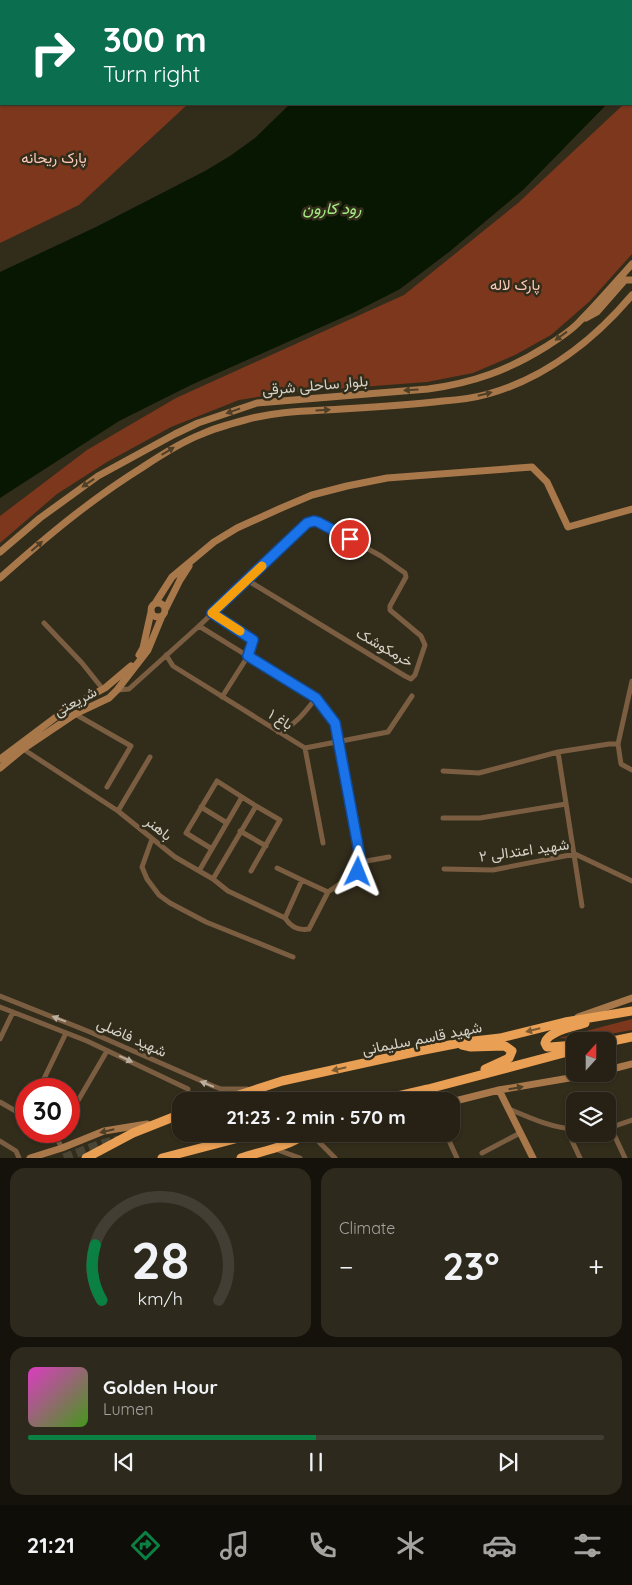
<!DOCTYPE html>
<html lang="en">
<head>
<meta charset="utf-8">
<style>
  body { margin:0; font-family:Quicksand,Vazirmatn,sans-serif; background:#2e291d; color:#f1f3f6; height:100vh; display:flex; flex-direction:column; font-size:19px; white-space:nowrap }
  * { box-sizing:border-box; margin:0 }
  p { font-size:16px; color:#a4a3a0 }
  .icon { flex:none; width:28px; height:28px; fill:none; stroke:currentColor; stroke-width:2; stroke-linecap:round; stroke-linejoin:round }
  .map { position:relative; height:1158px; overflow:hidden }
  .sheet { display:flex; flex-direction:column; gap:10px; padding:10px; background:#15120b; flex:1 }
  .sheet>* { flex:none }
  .hud { position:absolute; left:0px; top:0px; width:632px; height:105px; box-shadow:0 1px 4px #0004,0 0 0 1px #423e34; background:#0b6e4f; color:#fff; overflow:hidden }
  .needle { width:32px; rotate:21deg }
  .tools { position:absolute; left:566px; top:1032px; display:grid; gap:10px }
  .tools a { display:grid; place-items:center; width:50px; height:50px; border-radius:10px; background:#262114; box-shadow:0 1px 4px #0004,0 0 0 1px #423e34; font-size:25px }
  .speed { position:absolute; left:15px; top:1078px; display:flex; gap:10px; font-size:25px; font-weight:700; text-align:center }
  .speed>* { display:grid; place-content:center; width:65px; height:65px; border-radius:50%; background:#262114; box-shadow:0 1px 4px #0004,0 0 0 1px #423e34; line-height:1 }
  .speed .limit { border:8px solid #d22; background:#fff; color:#111 }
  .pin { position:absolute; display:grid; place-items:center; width:42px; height:42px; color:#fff; margin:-21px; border:2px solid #fff; border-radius:50%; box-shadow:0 1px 5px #0007 }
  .me { position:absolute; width:55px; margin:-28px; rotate:2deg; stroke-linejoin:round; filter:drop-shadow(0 0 4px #0008) }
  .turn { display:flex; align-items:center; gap:18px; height:105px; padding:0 20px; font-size:22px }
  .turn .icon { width:65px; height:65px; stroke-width:2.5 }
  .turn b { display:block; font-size:35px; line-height:42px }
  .big { font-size:38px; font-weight:700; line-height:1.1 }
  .sheet .card { flex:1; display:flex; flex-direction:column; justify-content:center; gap:8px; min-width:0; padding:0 18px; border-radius:15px; background:#2e291d }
  .sheet .dial { align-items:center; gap:0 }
  .dial svg { height:130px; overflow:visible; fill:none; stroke:#423e34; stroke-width:7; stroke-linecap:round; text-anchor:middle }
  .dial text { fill:#f1f3f6; stroke:none }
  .song { display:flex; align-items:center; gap:15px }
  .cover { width:60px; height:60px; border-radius:8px; background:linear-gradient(135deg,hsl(310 70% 55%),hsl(100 70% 35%)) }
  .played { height:5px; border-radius:2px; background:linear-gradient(90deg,#0b8043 50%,#423e34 50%) }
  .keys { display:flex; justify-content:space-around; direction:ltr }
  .heat { display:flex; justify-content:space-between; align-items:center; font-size:28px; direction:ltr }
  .sheet .tiles { flex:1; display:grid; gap:10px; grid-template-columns:1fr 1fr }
  .card:last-child { grid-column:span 2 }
  .trip { position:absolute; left:172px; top:1092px; width:288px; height:50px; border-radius:15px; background:#262114; box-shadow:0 1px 4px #0004,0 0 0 1px #423e34; font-weight:700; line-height:50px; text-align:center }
  .tabs { display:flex; height:80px; justify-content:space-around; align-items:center; background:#0f0d08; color:#a4a3a0 }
  .tabs .icon { width:35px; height:35px }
  .tabs .active { color:#0b8043 }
  .tabs b { font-size:22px; color:#f1f3f6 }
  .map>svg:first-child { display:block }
  .green { fill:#7c371d }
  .water { fill:#071701 }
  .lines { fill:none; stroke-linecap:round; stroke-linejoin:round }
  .highway-tunnel { stroke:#4a4535; stroke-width:9; stroke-dasharray:9 4.5; stroke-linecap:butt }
  .street { stroke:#7b5e41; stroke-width:5 }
  .secondary { stroke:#a8784a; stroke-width:7 }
  .highway { stroke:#e99f54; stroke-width:9 }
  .oneway { fill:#503f27 }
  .oneway2 { fill:#baae9e }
  .oneway3 { fill:#7b5a32 }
  .route-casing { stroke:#114b97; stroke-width:12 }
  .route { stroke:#1a73e8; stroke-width:9 }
  .slow { stroke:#f59e0b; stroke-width:9 }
  .labels { text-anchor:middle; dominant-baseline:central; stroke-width:5; stroke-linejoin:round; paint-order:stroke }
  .park-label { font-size:15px; fill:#fecbb9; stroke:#322c1b }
  .street-label { font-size:15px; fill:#d5d1c6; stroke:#322c1b }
  .water-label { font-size:16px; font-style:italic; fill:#a4ec82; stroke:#322c1b }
</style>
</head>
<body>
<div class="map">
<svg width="632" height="1158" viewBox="0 0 632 1158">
  <rect width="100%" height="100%" fill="#322c1b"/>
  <path class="green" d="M0,0H299L298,1H1V104H188L79,205L0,243Z
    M632,96V254L590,301L551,335L515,355L473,373L427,382L282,393L239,400L171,427L107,462L57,494L0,543V516L87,450L176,398L404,295L518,203L624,104H631Z
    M632,1019V1030L582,1039L559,1038Z"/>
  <path class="water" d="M392,0H632V76L631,77V1H391Z
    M290,104H607L524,189L449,252L400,289L355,312L191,385L119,421L0,498V272L96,227L205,171L230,156L255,138Z"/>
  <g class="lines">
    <path class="highway-tunnel" d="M64,1158L101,1144L118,1140"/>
    <path class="street" d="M254,0L256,1
      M220,1L222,0
      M288,1L292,0
      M212,613L253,640L248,656L222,697
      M44,623L82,663L102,688
      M199,626L316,698L335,723L361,865L357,872L328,892L309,929C298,931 291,927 285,918L302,880L328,892
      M166,655L173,666L305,748L323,843
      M632,681L618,744L621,764L632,770
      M117,690L129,689L199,626L303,527C308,523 312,521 318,522L381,556L405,573L406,577L390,606V610L421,636L425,645L415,675L411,679L405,676L247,580
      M75,714L131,746L107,787
      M278,732C295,726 305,712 316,698
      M305,748L388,732L412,696
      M23,749L118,811L175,857L213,879L228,891L285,918
      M558,752L582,906
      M443,771L479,773L558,752L609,744H618
      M201,807L227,823
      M118,811L150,757
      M443,818H480L566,804
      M240,831L266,846
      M152,839L142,867L147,879L159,895L170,903L206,922L293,957
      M212,849L186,833L217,781L242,797
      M361,862L389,857
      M277,868L302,880
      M444,869L493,870L575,854L632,881
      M199,871L242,797L256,806L213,879
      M251,871L280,820L256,806
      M0,996L90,1032L213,1086L221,1089H247
      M0,1007L87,1041L188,1089L187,1101
      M0,1039L13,1012
      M39,1089L66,1033
      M0,1102L26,1117
      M509,1109C530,1118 552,1128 575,1129
      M69,1116L107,1051
      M566,1128L580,1158
      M609,1128L632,1120
      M611,1128L625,1158
      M47,1131L56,1137L62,1148
      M446,1134L457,1158
      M312,1135L335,1158
      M0,1141L16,1151L19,1158
      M275,1149L300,1158
      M482,1153L520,1133"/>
    <path class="secondary" d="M586,318L597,312L625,280H632
      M0,552L40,518L98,476L175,434L198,423L257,403L428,389C473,383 509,370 547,346C558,339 571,331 580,321C598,303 615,283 632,264
      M0,578C46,537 90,500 143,467C161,455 181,442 202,434C215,428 230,424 245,420C276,411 309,411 342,409C376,407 410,405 443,401C458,400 474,398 488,394C545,378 594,340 632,295
      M156,602L172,577L214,542L237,528L279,509L312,495L347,486L387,478L532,467L547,482L568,527L632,509
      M151 610a7 7 0 1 1 14 0a7 7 0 1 1-14 0Z
      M166,608L180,580L189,566
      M139,655L143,648L151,612
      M0,759L68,708L105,688L131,666
      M0,768L23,749L75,714L109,698L117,690L148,650L162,616
      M578,1017L632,998
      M608,1070L632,1064
      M499,1090L533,1158
      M451,1102L499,1090L593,1074
      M302,1138L319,1134
      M30,1158L62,1148L104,1131L147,1124"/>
    <path class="highway" d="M608,1042L632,1037
      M462,1045L471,1047L505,1046L512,1051L509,1058L485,1069
      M575,1045L550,1047H547L545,1043C548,1031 574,1027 585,1023
      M220,1101L282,1081L419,1051L465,1042L500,1038L565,1022L632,1011
      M376,1101L428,1089L575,1050
      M86,1158L133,1133L181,1114
      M162,1158L254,1134
      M241,1158C262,1151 288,1147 305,1134"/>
  </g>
  <defs><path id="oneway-solid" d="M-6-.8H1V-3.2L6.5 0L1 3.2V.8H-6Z" transform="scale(1.25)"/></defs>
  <g class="oneway">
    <use href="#oneway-solid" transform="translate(561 336) rotate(144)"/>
    <use href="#oneway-solid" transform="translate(411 390) rotate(176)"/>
    <use href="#oneway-solid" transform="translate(485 394) rotate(-14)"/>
    <use href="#oneway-solid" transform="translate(323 410) rotate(-4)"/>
    <use href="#oneway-solid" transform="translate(233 411) rotate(161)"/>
    <use href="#oneway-solid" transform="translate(168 451) rotate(-31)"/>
    <use href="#oneway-solid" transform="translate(88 483) rotate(146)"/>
    <use href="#oneway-solid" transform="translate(37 546) rotate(-41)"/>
    <use href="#oneway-solid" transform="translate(516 1088) rotate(-10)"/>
    <use href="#oneway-solid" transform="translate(107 1131) rotate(167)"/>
  </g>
  <g class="oneway2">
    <use href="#oneway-solid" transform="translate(59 1019) rotate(-159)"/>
    <use href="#oneway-solid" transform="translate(126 1059) rotate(25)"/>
    <use href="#oneway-solid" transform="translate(207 1084) rotate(-158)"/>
  </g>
  <g class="oneway3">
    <use href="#oneway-solid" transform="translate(533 1030) rotate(166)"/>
    <use href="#oneway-solid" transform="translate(339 1069) rotate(167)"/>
  </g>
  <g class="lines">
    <g class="route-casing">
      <path id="route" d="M350,539L318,522L314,521L307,523L212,613L253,640L248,656L316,698L335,723L361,862L358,872"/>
    </g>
    <use href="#route" class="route"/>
    <path class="slow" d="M240,631L212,613L262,566"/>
  </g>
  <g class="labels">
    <g class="park-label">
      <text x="54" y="157">پارک ریحانه</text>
      <text x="515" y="284">پارک لاله</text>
    </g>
    <g class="street-label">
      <text transform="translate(315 385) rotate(-5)">بلوار ساحلی شرقی</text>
      <text transform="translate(385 647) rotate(30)">خرمکوشک</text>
      <text transform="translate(75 701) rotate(-28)">شریعتی</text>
      <text transform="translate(281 719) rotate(32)">باغ ۱</text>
      <text transform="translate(159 828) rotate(39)">باهنر</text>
      <text transform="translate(524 850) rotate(-8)">شهید اعتدالی ۲</text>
      <text transform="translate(132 1037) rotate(24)">شهید فاضلی</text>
      <text transform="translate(422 1038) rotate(-11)">شهید قاسم سلیمانی</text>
    </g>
    <g class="water-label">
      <text x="332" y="208">رود کارون</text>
    </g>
  </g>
</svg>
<div class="tools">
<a><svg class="needle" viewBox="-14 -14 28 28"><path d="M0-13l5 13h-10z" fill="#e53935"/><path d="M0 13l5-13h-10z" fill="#a4a3a0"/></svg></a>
<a><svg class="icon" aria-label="layers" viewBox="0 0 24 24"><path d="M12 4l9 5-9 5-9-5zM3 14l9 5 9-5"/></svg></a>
</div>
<div class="speed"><div class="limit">30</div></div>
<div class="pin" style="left:350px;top:539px;background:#d93025"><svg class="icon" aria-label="arrive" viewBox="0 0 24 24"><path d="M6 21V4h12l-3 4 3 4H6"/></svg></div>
<svg class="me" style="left:358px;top:872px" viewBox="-20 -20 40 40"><path d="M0-17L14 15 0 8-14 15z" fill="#1a73e8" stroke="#fff" stroke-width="4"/></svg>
<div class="trip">21:23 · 2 min · 570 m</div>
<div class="hud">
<div class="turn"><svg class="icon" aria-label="right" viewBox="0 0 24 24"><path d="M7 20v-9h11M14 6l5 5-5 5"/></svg><div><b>300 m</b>Turn right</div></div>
</div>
</div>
<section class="sheet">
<div class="tiles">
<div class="card dial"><svg viewBox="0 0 100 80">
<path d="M14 69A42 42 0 1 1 86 69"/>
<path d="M14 69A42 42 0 0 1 10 35" stroke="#0b8043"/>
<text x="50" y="56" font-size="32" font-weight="700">28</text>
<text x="50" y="72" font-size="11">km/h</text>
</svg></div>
<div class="card"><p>Climate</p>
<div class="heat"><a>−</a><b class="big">23°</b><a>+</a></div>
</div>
<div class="card">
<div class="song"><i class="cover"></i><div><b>Golden Hour</b><p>Lumen</p></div></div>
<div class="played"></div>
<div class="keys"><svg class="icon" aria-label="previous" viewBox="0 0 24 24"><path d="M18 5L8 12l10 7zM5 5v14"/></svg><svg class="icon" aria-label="pause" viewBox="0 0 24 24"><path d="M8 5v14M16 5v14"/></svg><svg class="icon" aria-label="next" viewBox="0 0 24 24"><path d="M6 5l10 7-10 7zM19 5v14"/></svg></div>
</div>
</div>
</section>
<nav class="tabs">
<b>21:21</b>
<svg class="icon active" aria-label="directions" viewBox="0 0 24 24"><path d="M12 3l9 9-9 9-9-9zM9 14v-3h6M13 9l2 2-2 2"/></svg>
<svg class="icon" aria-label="music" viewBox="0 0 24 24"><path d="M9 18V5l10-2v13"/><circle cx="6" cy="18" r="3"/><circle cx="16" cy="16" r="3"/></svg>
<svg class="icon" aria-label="phone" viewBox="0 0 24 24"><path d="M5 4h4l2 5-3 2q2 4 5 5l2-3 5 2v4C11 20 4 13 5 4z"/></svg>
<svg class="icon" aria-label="climate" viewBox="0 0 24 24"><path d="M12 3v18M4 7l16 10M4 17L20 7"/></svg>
<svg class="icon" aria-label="car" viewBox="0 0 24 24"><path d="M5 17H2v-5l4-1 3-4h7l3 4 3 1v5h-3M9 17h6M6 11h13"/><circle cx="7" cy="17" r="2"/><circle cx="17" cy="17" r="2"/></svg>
<svg class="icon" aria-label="filters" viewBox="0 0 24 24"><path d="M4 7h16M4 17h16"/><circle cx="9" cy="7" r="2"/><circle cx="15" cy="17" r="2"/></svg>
</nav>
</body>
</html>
